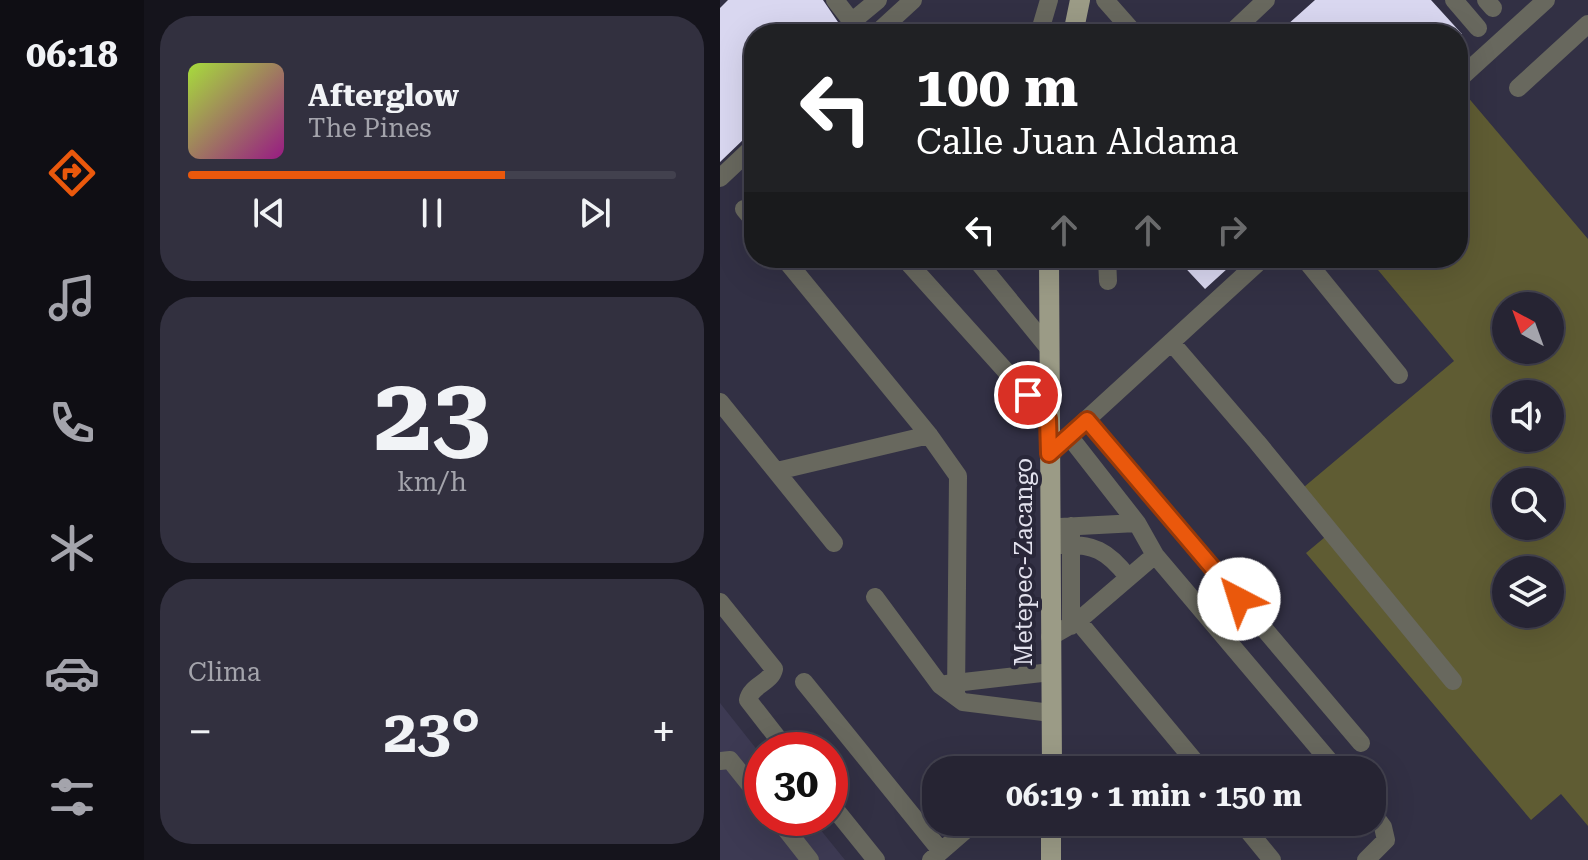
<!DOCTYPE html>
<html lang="es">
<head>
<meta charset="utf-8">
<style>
  body { margin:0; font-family:"Roboto Serif",serif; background:#32303f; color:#f1f3f6; height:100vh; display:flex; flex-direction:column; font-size:30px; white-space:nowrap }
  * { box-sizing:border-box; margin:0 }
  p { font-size:26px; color:#a4a4ac }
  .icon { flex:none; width:44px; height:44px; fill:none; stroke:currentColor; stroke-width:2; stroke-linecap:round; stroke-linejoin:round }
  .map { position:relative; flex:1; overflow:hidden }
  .details { display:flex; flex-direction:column; gap:16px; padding:16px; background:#15141c; width:576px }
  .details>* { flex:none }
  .guide { position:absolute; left:24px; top:24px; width:724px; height:244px; border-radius:32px; box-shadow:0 8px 32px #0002,0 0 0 2px #42414e; background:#202124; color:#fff; overflow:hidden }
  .needle { width:52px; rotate:319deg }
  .tools { position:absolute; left:772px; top:292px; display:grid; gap:16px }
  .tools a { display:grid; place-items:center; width:72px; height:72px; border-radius:50%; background:#262433; box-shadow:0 8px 32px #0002,0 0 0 2px #42414e; font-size:40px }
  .speed { position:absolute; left:24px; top:732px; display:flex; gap:16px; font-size:40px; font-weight:700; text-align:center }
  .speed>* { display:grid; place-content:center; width:104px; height:104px; border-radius:50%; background:#262433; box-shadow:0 8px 32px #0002,0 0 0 2px #42414e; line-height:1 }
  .speed .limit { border:12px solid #d22; background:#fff; color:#111 }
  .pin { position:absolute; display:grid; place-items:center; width:68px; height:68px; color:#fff; margin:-34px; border:4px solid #fff; border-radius:50%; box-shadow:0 2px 8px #0007 }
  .me { position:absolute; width:88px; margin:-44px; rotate:320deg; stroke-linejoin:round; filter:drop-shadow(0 0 6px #0008) }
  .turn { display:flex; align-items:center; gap:28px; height:168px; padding:0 40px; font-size:36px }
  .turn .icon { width:104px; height:104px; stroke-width:2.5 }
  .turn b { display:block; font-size:56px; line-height:68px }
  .lanes { display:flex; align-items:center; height:76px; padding:0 40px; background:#0003; justify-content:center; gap:40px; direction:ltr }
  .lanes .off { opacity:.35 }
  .big { font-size:60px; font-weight:700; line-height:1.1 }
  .details .tile { flex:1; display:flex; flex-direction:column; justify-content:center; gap:12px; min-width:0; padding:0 28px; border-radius:32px; background:#32303f }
  .details .dial { align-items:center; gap:0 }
  .dial b { font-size:104px; line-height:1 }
  .song { display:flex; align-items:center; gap:24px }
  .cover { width:96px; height:96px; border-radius:12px; background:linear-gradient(135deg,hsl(80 70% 55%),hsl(310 70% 35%)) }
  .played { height:8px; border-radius:4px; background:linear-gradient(90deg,#ea580c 65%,#42414e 65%) }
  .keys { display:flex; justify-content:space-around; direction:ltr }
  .heat { display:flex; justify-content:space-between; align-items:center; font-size:44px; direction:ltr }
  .trip { position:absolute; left:202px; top:756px; width:464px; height:80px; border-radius:32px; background:#262433; box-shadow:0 8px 32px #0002,0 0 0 2px #42414e; font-weight:700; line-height:80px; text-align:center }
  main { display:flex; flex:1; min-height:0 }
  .menu { display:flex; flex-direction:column; width:144px; justify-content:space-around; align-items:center; background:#0f0e14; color:#a4a4ac }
  .menu .icon { width:56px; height:56px }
  .menu .current { color:#ea580c }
  .menu b { font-size:36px; color:#f1f3f6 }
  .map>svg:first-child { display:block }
  .built { fill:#3d3a53 }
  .grass { fill:#5f5c33; fill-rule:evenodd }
  .building { fill:#d9d7f0 }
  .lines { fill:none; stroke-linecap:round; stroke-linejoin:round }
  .minor { stroke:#68685e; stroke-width:18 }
  .major { stroke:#9b9b86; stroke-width:20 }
  .route-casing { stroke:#983908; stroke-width:20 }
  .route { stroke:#ea580c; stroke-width:14 }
  .labels { text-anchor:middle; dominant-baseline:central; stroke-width:8; stroke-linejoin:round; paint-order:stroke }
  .street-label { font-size:24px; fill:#e3e2ee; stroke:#292739 }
</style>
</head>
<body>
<main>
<nav class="menu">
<b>06:18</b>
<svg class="icon current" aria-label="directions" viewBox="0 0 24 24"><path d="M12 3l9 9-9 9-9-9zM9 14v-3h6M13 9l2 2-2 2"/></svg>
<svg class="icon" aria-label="music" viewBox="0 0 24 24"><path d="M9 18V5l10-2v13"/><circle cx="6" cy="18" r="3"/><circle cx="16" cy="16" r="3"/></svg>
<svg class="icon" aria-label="phone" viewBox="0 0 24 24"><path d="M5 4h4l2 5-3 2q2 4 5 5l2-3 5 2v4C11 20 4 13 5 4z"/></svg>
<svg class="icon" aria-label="climate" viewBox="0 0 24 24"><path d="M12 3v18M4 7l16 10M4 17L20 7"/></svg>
<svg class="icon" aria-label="car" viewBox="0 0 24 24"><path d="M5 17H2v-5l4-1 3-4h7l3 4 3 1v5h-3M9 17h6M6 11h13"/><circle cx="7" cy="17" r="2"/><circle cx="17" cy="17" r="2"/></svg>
<svg class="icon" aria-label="filters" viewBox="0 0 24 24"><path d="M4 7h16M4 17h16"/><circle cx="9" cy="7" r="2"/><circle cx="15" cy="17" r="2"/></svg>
</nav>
<section class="details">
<div class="tile">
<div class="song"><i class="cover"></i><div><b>Afterglow</b><p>The Pines</p></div></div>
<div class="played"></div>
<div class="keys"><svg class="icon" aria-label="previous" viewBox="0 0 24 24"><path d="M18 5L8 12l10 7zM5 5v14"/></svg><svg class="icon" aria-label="pause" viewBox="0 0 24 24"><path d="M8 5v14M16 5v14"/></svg><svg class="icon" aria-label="next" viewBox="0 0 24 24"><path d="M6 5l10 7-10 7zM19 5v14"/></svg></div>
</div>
<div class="tile dial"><b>23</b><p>km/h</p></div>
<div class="tile"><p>Clima</p>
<div class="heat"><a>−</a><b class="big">23°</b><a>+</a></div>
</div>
</section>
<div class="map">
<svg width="868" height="860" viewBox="0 0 868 860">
  <rect width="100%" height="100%" fill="#323044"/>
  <path class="built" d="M0,703L42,756V818H91L125,860H0Z"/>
  <path class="grass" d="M746,95L868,239V826L841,794L811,820L586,553L617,527L584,487L734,361L648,258H738V102ZM786,306H830V350H786ZM786,394H830V438H786ZM786,482H830V526H786ZM786,570H830V614H786Z"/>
  <path class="building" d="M8,0H103L120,25L131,34H34V134L26,137L0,162V8Z
    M595,0H711L742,34H557Z
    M456,258H519L485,289Z"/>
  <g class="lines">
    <path class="minor" d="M115,0L129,18L135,19L158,0
      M385,0L415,34
      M734,0L758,28
      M766,0L773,8
      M156,34L193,0
      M319,34L329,0
      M510,34L546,0
      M738,80L826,0
      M798,88L868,24
      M0,178L34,146
      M24,209L34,221
      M64,258L209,435L238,476L236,697
      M184,258L328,418
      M255,258L327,346
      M387,258L388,281
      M584,258L679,375
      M451,342L537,442L733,681
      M0,402L114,543
      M367,420L641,743
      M329,454L543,258
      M57,471L209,435
      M351,526V626
      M340,527L417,523
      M340,545C373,543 388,551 408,577
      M435,555L617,770
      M155,597L220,685L243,702L331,713
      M0,602L54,669C51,683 31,685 28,700L67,750
      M358,621L482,770
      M330,637L358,621L435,555L417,523L349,436
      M84,682L221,851
      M226,684L331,672
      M0,761L10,760L42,800
      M110,803L156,860
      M57,818L90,860
      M521,822L552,860
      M211,860L255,822
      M646,860L666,840L663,827L652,812"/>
    <path class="major" d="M353,34L360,0
      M329,258L332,770
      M331,860V822"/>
  </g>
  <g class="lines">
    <g class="route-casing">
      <path id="route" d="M308,395L328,418L329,454L367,420L519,599"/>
    </g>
    <use href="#route" class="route"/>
  </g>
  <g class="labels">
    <g class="street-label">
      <text transform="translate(304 562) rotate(-90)">Metepec-Zacango</text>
    </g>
  </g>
</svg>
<div class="tools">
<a><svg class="needle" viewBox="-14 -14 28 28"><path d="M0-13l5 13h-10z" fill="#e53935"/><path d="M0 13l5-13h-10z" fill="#a4a4ac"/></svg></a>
<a><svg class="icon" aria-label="sound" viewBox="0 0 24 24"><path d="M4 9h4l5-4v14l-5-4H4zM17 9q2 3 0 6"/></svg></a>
<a><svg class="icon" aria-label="search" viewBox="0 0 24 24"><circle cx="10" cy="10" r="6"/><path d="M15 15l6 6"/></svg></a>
<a><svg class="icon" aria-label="layers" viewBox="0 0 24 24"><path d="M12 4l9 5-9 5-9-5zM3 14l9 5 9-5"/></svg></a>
</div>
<div class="speed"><div class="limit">30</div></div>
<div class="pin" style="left:308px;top:395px;background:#d93025"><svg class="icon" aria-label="arrive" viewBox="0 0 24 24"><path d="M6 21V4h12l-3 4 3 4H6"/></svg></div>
<svg class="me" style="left:519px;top:599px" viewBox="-20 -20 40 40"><circle r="19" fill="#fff"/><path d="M0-13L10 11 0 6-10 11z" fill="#ea580c"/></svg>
<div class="trip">06:19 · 1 min · 150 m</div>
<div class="guide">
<div class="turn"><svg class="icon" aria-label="left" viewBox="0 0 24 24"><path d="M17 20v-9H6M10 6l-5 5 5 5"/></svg><div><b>100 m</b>Calle Juan Aldama</div></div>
<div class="lanes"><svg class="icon" aria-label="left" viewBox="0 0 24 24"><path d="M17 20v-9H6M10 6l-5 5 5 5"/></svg><svg class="icon off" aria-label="ahead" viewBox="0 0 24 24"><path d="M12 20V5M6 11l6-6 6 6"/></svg><svg class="icon off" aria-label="ahead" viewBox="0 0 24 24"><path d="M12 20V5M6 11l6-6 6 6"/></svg><svg class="icon off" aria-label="right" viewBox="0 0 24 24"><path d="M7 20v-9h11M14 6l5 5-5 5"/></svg></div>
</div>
</div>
</main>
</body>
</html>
